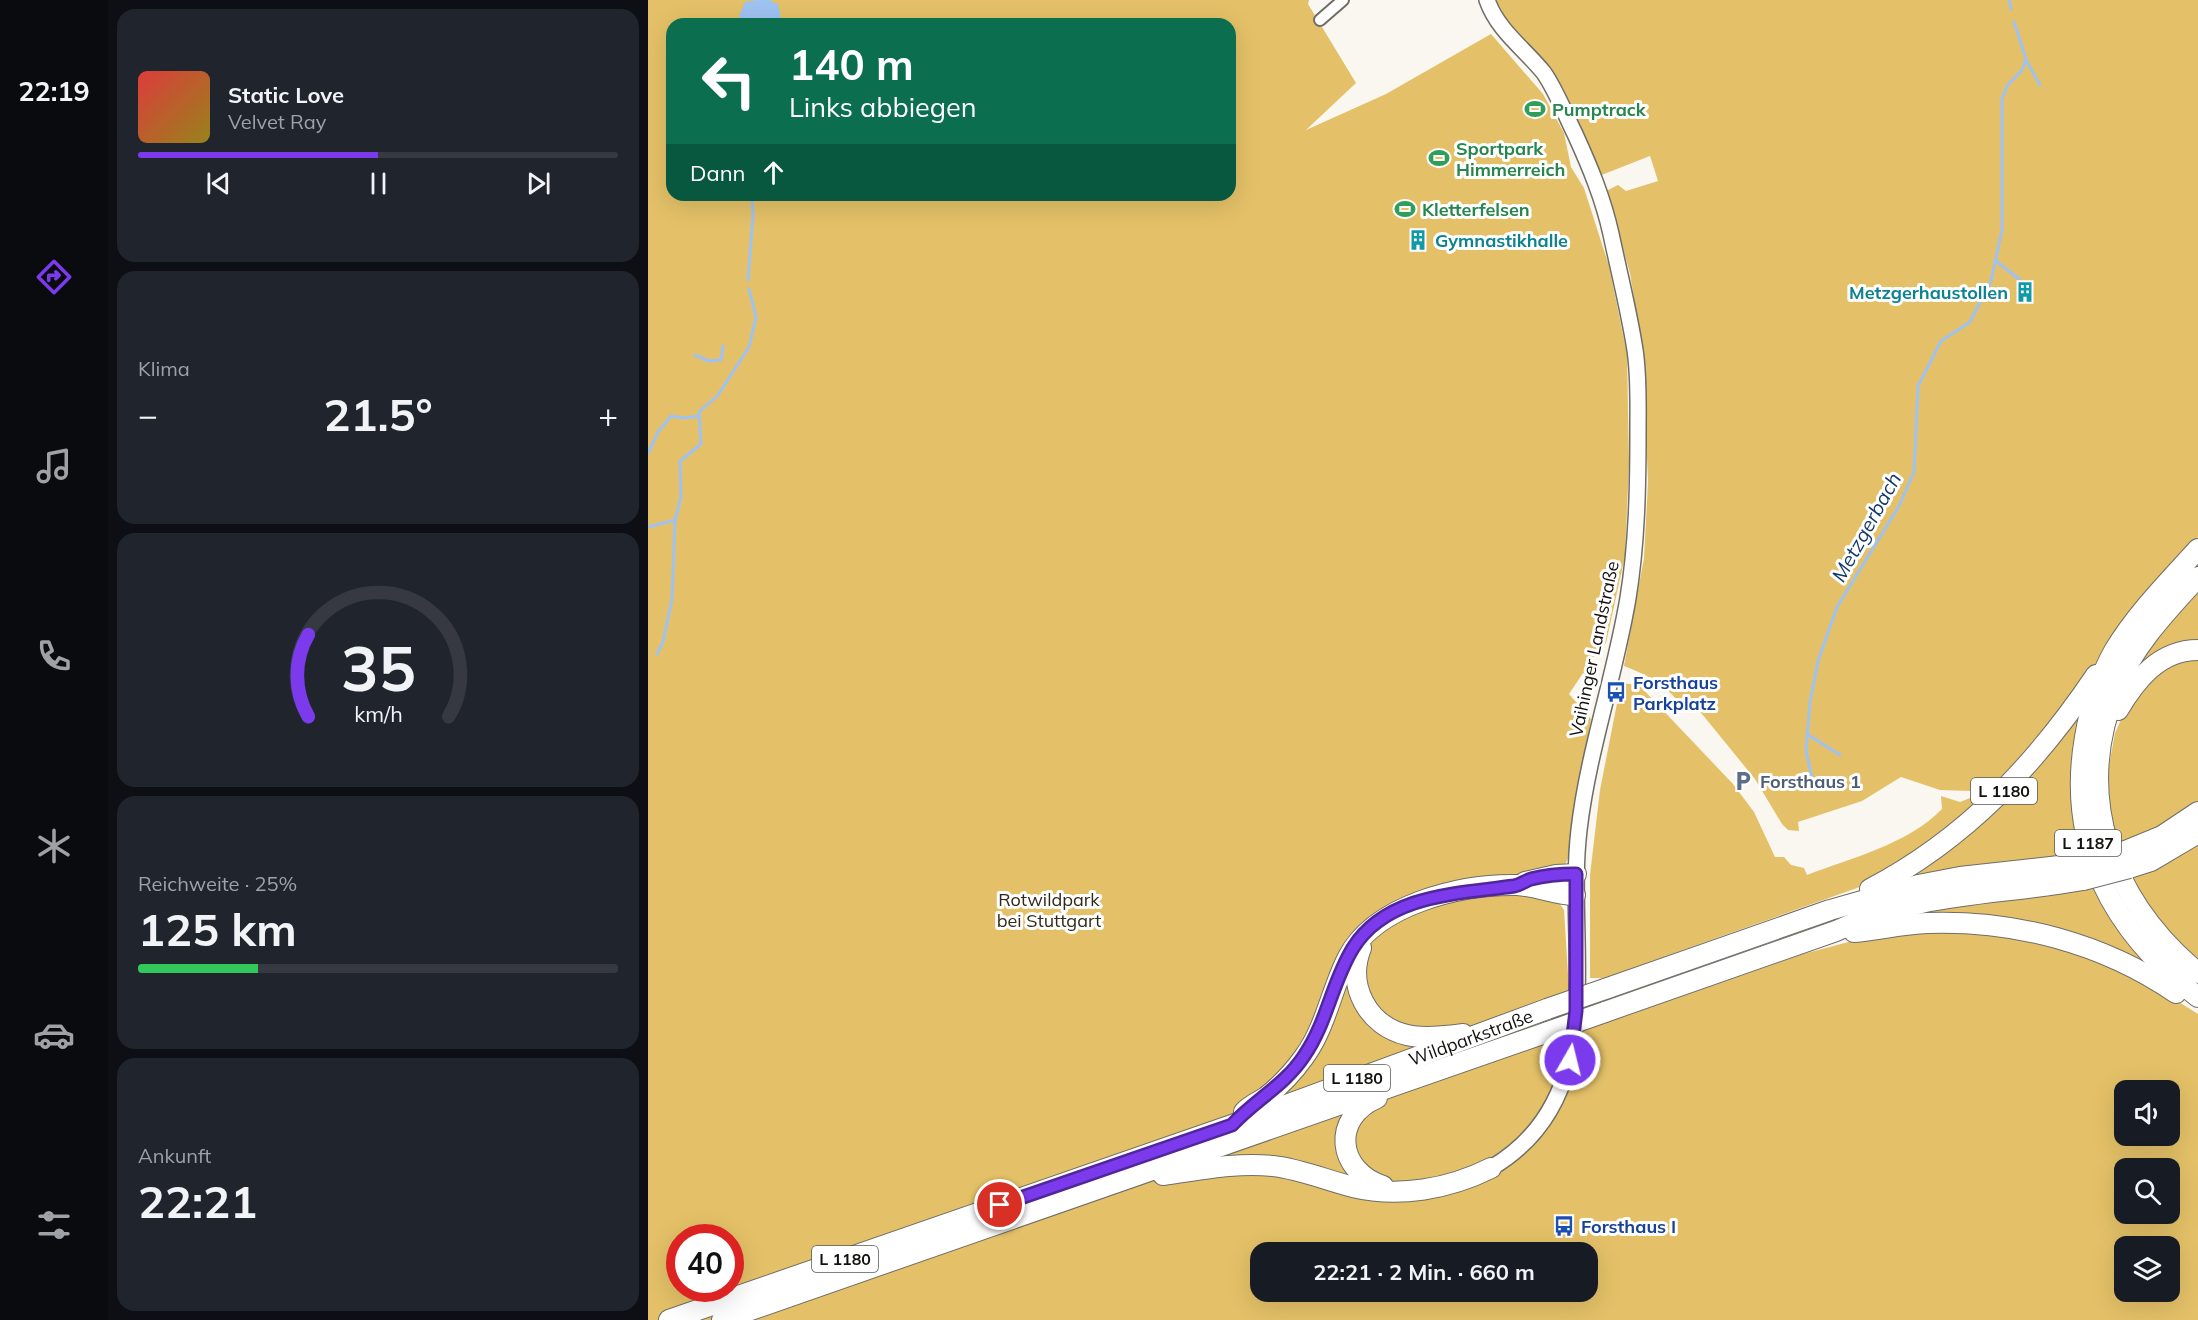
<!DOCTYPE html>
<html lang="de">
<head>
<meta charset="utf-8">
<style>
  body { margin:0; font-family:Mulish,sans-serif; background:#20242c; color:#f1f3f6; height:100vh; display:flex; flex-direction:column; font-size:22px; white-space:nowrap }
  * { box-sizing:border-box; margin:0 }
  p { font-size:20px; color:#9ea1a6 }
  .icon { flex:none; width:33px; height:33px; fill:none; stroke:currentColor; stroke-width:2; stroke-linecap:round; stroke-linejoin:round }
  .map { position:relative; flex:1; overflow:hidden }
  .drawer { display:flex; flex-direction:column; gap:9px; padding:9px; background:#0d0f14; width:540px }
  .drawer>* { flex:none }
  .top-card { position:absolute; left:18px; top:18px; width:570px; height:183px; border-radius:18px; box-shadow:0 6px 24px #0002; background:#0b6e4f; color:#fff; overflow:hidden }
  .controls { position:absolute; left:1466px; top:1080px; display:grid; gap:12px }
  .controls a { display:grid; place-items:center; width:66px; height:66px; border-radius:12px; background:#171b24; box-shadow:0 6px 24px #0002; font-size:30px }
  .speed { position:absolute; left:18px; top:1224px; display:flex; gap:12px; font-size:30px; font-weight:700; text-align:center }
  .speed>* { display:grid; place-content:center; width:78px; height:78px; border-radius:50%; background:#171b24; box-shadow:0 6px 24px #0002; line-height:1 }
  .speed .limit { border:9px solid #d22; background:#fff; color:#111 }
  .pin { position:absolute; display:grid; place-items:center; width:51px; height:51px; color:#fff; margin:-26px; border:3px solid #fff; border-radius:50%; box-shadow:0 2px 6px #0007 }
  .me { position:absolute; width:66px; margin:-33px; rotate:8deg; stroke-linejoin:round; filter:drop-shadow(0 0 4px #0008) }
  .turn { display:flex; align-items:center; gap:21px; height:126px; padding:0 24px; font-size:27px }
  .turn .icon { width:78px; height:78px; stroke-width:2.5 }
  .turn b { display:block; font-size:42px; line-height:51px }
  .then { display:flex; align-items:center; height:57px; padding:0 24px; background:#0003; gap:12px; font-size:22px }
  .big { font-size:45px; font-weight:700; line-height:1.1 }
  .drawer .card { flex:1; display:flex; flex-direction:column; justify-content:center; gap:9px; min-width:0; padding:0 21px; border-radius:18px; background:#20242c }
  .drawer .dial { align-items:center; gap:0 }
  .dial svg { height:156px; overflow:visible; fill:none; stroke:#363941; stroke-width:7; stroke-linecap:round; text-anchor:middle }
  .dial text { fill:#f1f3f6; stroke:none }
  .song { display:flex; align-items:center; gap:18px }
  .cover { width:72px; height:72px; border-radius:9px; background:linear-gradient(135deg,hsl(0 70% 55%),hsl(50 70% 35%)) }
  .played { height:6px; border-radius:3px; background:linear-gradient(90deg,#7c3aed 50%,#363941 50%) }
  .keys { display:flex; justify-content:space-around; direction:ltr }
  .heat { display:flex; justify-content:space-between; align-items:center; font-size:33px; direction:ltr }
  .charge { height:9px; border-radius:4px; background:linear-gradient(90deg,#34c759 25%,#363941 0) }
  .trip { position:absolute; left:602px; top:1242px; width:348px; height:60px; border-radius:18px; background:#171b24; box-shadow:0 6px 24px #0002; font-weight:700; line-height:60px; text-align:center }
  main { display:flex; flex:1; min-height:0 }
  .tabs { display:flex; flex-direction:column; width:108px; justify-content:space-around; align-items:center; background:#090b0e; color:#9ea1a6 }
  .tabs .icon { width:42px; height:42px }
  .tabs .selected { color:#7c3aed }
  .tabs b { font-size:27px; color:#f1f3f6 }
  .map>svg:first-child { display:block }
  .green { fill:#e4c168; fill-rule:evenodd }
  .water { fill:#9ec2f1 }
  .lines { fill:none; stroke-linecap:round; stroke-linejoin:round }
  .stream { stroke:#9ec2f1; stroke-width:3 }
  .street-casing { stroke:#706d67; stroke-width:14 }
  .secondary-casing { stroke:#706d67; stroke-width:18 }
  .highway-casing { stroke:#706d67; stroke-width:22 }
  .street { stroke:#fff; stroke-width:10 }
  .secondary { stroke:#fff; stroke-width:15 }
  .highway { stroke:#fff; stroke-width:20 }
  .highway-bridge-casing { stroke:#706d67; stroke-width:22; stroke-linecap:butt }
  .highway-bridge { stroke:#fff; stroke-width:20 }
  .route-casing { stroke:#51269a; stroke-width:15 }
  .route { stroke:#7c3aed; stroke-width:10 }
  .labels { text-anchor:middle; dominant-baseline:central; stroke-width:6; stroke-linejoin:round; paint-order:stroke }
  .shield { fill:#fff; stroke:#595857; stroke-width:1.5 }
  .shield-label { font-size:16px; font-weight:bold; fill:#12110f }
  .leisure-label { font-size:18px; font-weight:bold; fill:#27864d; stroke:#fff; text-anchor:start }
  .culture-label { font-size:18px; font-weight:bold; fill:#0d838f; stroke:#fff; text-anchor:start }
  .street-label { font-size:18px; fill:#12110f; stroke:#fff }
  .transit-label { font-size:18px; font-weight:bold; fill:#164399; stroke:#fff; text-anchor:start }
  .service-label { font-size:18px; font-weight:bold; fill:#4e5e75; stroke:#fff; text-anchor:start }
  .park-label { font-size:18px; fill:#322a18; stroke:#fff }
  .water-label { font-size:20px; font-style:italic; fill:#113a6a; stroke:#fff }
</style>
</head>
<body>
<main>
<nav class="tabs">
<b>22:19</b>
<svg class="icon selected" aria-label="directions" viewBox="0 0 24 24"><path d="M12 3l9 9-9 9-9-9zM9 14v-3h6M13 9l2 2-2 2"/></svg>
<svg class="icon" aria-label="music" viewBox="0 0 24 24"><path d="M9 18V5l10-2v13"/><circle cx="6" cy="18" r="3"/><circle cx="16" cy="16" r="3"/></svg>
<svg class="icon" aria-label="phone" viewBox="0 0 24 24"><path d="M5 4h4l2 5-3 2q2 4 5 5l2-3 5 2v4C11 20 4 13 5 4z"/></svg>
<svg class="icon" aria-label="climate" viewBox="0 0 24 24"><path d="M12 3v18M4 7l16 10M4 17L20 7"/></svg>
<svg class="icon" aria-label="car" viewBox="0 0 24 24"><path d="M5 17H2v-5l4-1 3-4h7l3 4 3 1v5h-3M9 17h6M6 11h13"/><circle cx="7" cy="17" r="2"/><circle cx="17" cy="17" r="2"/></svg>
<svg class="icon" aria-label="filters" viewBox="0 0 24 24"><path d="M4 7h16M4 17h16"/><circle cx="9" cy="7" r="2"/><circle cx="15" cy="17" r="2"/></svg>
</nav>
<section class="drawer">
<div class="card">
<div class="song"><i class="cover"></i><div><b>Static Love</b><p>Velvet Ray</p></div></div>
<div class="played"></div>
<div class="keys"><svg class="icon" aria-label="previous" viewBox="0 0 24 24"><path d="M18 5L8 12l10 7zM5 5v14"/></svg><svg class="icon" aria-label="pause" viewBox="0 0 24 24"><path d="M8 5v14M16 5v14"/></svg><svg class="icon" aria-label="next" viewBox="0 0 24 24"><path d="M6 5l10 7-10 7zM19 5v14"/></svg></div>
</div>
<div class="card"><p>Klima</p>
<div class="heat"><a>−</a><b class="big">21.5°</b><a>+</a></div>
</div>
<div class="card dial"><svg viewBox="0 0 100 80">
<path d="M14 69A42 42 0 1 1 86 69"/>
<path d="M14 69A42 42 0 0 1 14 27" stroke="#7c3aed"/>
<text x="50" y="56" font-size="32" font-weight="700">35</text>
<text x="50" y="72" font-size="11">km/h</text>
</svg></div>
<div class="card"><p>Reichweite · 25%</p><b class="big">125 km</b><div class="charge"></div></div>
<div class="card"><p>Ankunft</p><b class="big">22:21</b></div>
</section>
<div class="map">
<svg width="1550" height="1320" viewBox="0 0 1550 1320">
  <rect width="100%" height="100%" fill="#faf7f0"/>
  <path class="green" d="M0,0H661L660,4L708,83L658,130L738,94L843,34L895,94L916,133L923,167L936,188L961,266L979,354L981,463L977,556L958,643L944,659L948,680L935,673L921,694L943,719L920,858L917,865L875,892L910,901L916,910L921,990L868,1009L874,1027L900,1043L1155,954L1212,939L1288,930L1371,937L1452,961L1515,992L1550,1014V1320H0ZM24,24H582V195H24ZM1476,1090H1521V1136H1476ZM1476,1168H1521V1214H1476ZM32,1238H82V1288H32ZM1476,1246H1521V1292H1476ZM612,1252H939V1292H612Z
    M848,0H1550V537L1469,632L1406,726L1339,790L1325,787L1322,791L1292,790L1253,777L1214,801L1150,822L1151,831L1140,830L1134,824L1107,779L1045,703L1033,705C1017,684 1000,675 976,666L996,558L1000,482L995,356L982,273L958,191L970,185L978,191L1010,181L1002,156L951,176L915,88L859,20Z
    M1550,585V643L1488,671L1487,665Z
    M1550,656V803L1512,828L1468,847L1462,816L1460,771L1467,733L1475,715L1514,666Z
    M973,683L991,685L1085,784L1106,812L1127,857H1136L1143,865L1156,868L1159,875C1203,858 1260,844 1294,809L1293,796L1312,802L1327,796L1331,791L1335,794L1313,821L1227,880L1209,888L956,978H942V875L952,790Z
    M1442,693L1436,854L1253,880Z
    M1550,841V963L1513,926L1483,877Z
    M1449,886L1455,906L1477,938L1507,970L1465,950L1227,921L1265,911Z"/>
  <path class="water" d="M109,0H121L130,4L134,24H93L91,16L97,2Z"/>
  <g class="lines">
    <path class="stream" d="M1361,0L1363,9
      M1378,60L1392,85
      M1348,261L1371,279
      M100,280L105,216L104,195
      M47,355L61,361L73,360L75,346
      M0,453L10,432L23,416L36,418L51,416
      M0,527L27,520
      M9,654L15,642L24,599L27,520L33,497L32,461L53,444L51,412L70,395L101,347L108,317L101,289
      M1159,734L1192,755
      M1166,787L1158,751L1162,702L1170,661L1189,607L1251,506L1266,472L1270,386L1293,341L1322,322L1343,281L1354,230V99L1359,86L1374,70L1378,59L1366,22"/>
    <g class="street-casing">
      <path id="street" d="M672,20L695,0"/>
    </g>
    <g class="secondary-casing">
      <path id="secondary" d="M839,0C850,31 876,48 896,73C909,92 917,114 927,134C942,167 955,198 963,234C971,272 981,311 987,350C991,376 990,404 990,431C990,487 989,543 980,598C967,676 940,752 931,830C917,947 966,1096 843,1168"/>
    </g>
    <g class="highway-casing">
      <g id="highway">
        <path d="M1550,549C1521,581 1489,613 1466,651C1452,676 1442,708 1437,737C1418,846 1465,932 1550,997"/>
        <path d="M1550,577C1520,610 1486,645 1469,687C1424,797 1463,900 1550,973"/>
        <path d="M1470,710C1488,680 1511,650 1550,650"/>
        <path d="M1475,852L1514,836L1550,812"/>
        <path d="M1481,868L1503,861L1550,833"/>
        <path d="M877,882L908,875L928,874"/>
        <path d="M1222,889C1318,839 1388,764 1448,675"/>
        <path d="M1206,932C1230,930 1254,924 1279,923C1367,920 1455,943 1528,993"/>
        <path d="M713,948C698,986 720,1026 759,1035C776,1039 798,1036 815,1034"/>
        <path d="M957,989L1182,910L1270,885L1312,877L1429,864"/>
        <path d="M957,1012L1188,931C1273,891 1346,896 1435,880"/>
        <path d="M729,1098C683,1118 689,1171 735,1186"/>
        <path d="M596,1112C602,1105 611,1102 618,1097C632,1086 646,1071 656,1057C678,1027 683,990 700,957C728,904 813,884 869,885C889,886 908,895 927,895"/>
        <path d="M515,1175C552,1170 587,1162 625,1166C652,1169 678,1180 705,1187C751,1198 801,1189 843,1168"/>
        <path id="s1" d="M21,1320L584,1125L899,1009"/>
        <path d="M74,1320L900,1032"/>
      </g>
    </g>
    <use href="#street" class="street"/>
    <use href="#secondary" class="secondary"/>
    <use href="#highway" class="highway"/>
    <g class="highway-bridge-casing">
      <path id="highway-bridge" d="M1429,864L1475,852
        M1435,880L1481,868
        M899,1009L957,989
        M900,1032L957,1012"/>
    </g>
    <use href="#highway-bridge" class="highway-bridge"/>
  </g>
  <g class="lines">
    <g class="route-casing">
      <path id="route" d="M352,1205L584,1125C607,1100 637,1085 656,1056C679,1023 684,982 705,948C739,894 810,894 866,886C872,885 877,881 883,879C898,875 913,874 928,874V1011L922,1060"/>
    </g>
    <use href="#route" class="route"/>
  </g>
  <defs>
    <g id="stadium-bare" transform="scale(1.62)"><path d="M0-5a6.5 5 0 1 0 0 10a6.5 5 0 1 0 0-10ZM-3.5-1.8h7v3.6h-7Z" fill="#2e9e5b" stroke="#fff" stroke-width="2.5" paint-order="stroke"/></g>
    <g id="building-bare" transform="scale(1.62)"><path d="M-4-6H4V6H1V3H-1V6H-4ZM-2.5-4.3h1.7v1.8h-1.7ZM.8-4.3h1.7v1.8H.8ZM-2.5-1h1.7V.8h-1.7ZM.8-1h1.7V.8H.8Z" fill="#0f9aa8" stroke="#fff" stroke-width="2.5" paint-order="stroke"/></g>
    <g id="bus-bare" transform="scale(1.62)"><path d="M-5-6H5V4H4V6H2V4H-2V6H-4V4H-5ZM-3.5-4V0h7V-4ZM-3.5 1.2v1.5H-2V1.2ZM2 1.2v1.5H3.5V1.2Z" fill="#1a4fb4" stroke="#fff" stroke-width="2.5" paint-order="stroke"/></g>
    <g id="parking-bare" transform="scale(1.62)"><path d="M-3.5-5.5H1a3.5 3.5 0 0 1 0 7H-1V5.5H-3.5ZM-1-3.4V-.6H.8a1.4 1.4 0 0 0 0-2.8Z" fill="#5c6f8a" stroke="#fff" stroke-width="2.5" paint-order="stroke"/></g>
  </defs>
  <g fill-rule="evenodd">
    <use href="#stadium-bare" x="887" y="109"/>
    <use href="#stadium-bare" x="791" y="158"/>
    <use href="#stadium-bare" x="757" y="209"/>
    <use href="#building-bare" x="770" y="240"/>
    <use href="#building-bare" x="1377" y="292"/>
    <use href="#bus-bare" x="968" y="692"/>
    <use href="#parking-bare" x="1095" y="781"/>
    <use href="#bus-bare" x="916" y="1226"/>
  </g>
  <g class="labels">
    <g class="shield">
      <rect x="1323" y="778" width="66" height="26" rx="4.5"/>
      <rect x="1407" y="830" width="66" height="26" rx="4.5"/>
      <rect x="676" y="1065" width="66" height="26" rx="4.5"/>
      <rect x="164" y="1246" width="66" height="26" rx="4.5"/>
    </g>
    <g class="shield-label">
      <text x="1356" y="791">L 1180</text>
      <text x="1440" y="843">L 1187</text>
      <text x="709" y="1078">L 1180</text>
      <text x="197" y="1259">L 1180</text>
    </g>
    <g class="leisure-label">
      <text x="904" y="109">Pumptrack</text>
      <text x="808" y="148">Sportpark<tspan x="808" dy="21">Himmerreich</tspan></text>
      <text x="774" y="209">Kletterfelsen</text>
    </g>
    <g class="culture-label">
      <text x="787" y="240">Gymnastikhalle</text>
      <text x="1360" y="292" text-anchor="end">Metzgerhaustollen</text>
    </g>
    <g class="street-label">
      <text transform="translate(946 649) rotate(-78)">Vaihinger Landstraße</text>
      <text stroke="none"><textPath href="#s1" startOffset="850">Wildparkstraße</textPath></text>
    </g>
    <g class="transit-label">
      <text x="985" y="682">Forsthaus<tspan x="985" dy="21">Parkplatz</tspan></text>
      <text x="933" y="1226">Forsthaus I</text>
    </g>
    <g class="service-label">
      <text x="1112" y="781">Forsthaus 1</text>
    </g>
    <g class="park-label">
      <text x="401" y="899">Rotwildpark<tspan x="401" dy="21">bei Stuttgart</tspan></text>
    </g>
    <g class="water-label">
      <text transform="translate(1218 527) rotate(-61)">Metzgerbach</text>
    </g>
  </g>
</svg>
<div class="controls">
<a><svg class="icon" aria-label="sound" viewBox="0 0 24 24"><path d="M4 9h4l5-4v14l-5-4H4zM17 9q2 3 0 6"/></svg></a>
<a><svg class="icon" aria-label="search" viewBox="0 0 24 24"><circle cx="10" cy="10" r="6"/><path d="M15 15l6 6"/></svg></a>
<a><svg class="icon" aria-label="layers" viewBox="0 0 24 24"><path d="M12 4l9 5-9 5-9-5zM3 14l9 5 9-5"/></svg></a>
</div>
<div class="speed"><div class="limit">40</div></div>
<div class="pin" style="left:352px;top:1205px;background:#d93025"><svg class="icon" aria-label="arrive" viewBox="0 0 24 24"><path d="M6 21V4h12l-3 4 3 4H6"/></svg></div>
<svg class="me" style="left:922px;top:1060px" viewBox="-20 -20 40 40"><circle r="17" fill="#7c3aed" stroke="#fff" stroke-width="3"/><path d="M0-11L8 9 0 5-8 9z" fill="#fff"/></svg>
<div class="trip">22:21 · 2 Min. · 660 m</div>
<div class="top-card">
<div class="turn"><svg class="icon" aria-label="left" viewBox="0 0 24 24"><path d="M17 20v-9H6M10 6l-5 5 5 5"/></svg><div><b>140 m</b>Links abbiegen</div></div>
<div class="then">Dann<svg class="icon" aria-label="ahead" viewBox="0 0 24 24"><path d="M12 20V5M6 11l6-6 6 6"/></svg></div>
</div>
</div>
</main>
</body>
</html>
